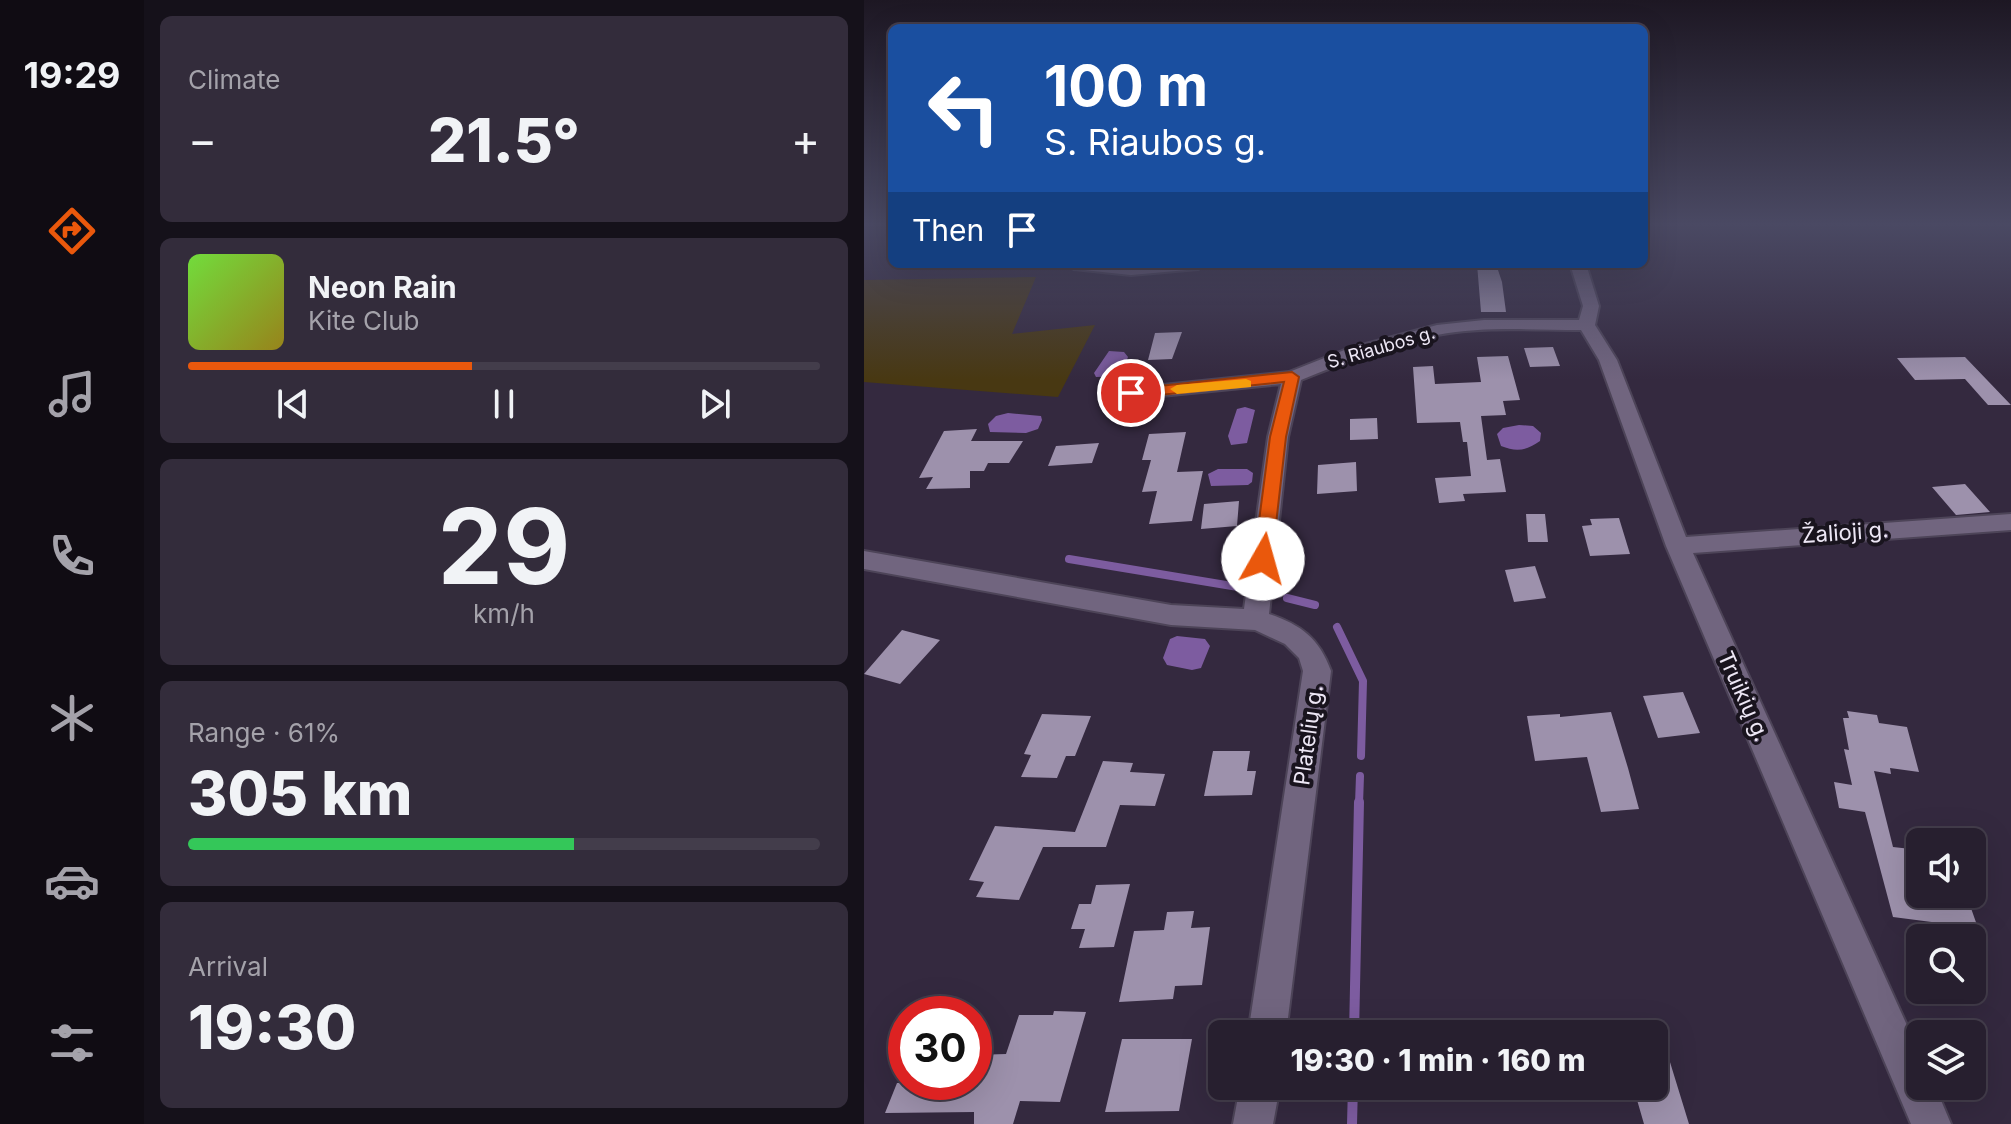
<!DOCTYPE html>
<html lang="en">
<head>
<meta charset="utf-8">
<style>
  body { margin:0; font-family:Inter,sans-serif; background:#332c3b; color:#f1f3f6; height:100vh; display:flex; flex-direction:column; font-size:30px; white-space:nowrap }
  * { box-sizing:border-box; margin:0 }
  p { font-size:26px; color:#a4a2aa }
  .icon { flex:none; width:44px; height:44px; fill:none; stroke:currentColor; stroke-width:2; stroke-linecap:round; stroke-linejoin:round }
  .map { position:relative; flex:1; overflow:hidden }
  .drawer { display:flex; flex-direction:column; gap:16px; padding:16px; background:#15111a; width:720px }
  .drawer>* { flex:none }
  .guide { position:absolute; left:24px; top:24px; width:760px; height:244px; border-radius:12px; box-shadow:0 8px 32px #0002,0 0 0 2px #433d4b; background:#1a4fa0; color:#fff; overflow:hidden }
  .buttons { position:absolute; left:1042px; top:828px; display:grid; gap:16px }
  .buttons a { display:grid; place-items:center; width:80px; height:80px; border-radius:12px; background:#271f2f; box-shadow:0 8px 32px #0002,0 0 0 2px #433d4b; font-size:40px }
  .speed { position:absolute; left:24px; top:996px; display:flex; gap:16px; font-size:40px; font-weight:700; text-align:center }
  .speed>* { display:grid; place-content:center; width:104px; height:104px; border-radius:50%; background:#271f2f; box-shadow:0 8px 32px #0002,0 0 0 2px #433d4b; line-height:1 }
  .speed .limit { border:12px solid #d22; background:#fff; color:#111 }
  .pin { position:absolute; display:grid; place-items:center; width:68px; height:68px; color:#fff; margin:-34px; border:4px solid #fff; border-radius:50%; box-shadow:0 2px 8px #0007 }
  .me { position:absolute; width:88px; margin:-44px; rotate:7deg; stroke-linejoin:round; filter:drop-shadow(0 0 6px #0008) }
  .turn { display:flex; align-items:center; gap:28px; height:168px; padding:0 24px; font-size:36px }
  .turn .icon { width:104px; height:104px; stroke-width:2.5 }
  .turn b { display:block; font-size:56px; line-height:68px }
  .then { display:flex; align-items:center; height:76px; padding:0 24px; background:#0003; gap:16px; font-size:30px }
  .big { font-size:60px; font-weight:800; line-height:1.1 }
  .drawer .tile { flex:1; display:flex; flex-direction:column; justify-content:center; gap:12px; min-width:0; padding:0 28px; border-radius:12px; background:#332c3b }
  .drawer .dial { align-items:center; gap:0 }
  .dial b { font-size:104px; line-height:1 }
  .song { display:flex; align-items:center; gap:24px }
  .cover { width:96px; height:96px; border-radius:12px; background:linear-gradient(135deg,hsl(100 70% 55%),hsl(50 70% 35%)) }
  .played { height:8px; border-radius:4px; background:linear-gradient(90deg,#ea580c 45%,#433d4b 45%) }
  .keys { display:flex; justify-content:space-around; direction:ltr }
  .heat { display:flex; justify-content:space-between; align-items:center; font-size:44px; direction:ltr }
  .charge { height:12px; border-radius:6px; background:linear-gradient(90deg,#34c759 61%,#433d4b 0) }
  .trip { position:absolute; left:344px; top:1020px; width:460px; height:80px; border-radius:12px; background:#271f2f; box-shadow:0 8px 32px #0002,0 0 0 2px #433d4b; font-weight:800; line-height:80px; text-align:center }
  main { display:flex; flex:1; min-height:0 }
  .tabs { display:flex; flex-direction:column; width:144px; justify-content:space-around; align-items:center; background:#100c13; color:#a4a2aa }
  .tabs .icon { width:56px; height:56px }
  .tabs .selected { color:#ea580c }
  .tabs b { font-size:36px; color:#f1f3f6 }
  .map>svg:first-child { display:block }
  .green { fill:#483812 }
  .water { fill:#7d5ca0 }
  .lines { fill:none; stroke-linecap:round; stroke-linejoin:round }
  .stream-far1 { stroke:#7d5ca0; stroke-width:8 }
  .stream { stroke:#7d5ca0; stroke-width:10 }
  .building { fill:#9d91ac }
  .minor-casing { stroke:#4d4458; stroke-width:4 }
  .minor { fill:#71657f; fill-rule:evenodd }
  .route { fill:#ea580c; stroke:#983908; stroke-width:2 }
  .slow { fill:#f59e0b }
  .labels { text-anchor:middle; dominant-baseline:central; stroke-width:8; stroke-linejoin:round; paint-order:stroke }
  .far-street-label { font-size:18px; fill:#ede7f5; stroke:#19141e }
  .street-label { font-size:22px; fill:#ede7f5; stroke:#19141e }
</style>
</head>
<body>
<main>
<nav class="tabs">
<b>19:29</b>
<svg class="icon selected" aria-label="directions" viewBox="0 0 24 24"><path d="M12 3l9 9-9 9-9-9zM9 14v-3h6M13 9l2 2-2 2"/></svg>
<svg class="icon" aria-label="music" viewBox="0 0 24 24"><path d="M9 18V5l10-2v13"/><circle cx="6" cy="18" r="3"/><circle cx="16" cy="16" r="3"/></svg>
<svg class="icon" aria-label="phone" viewBox="0 0 24 24"><path d="M5 4h4l2 5-3 2q2 4 5 5l2-3 5 2v4C11 20 4 13 5 4z"/></svg>
<svg class="icon" aria-label="climate" viewBox="0 0 24 24"><path d="M12 3v18M4 7l16 10M4 17L20 7"/></svg>
<svg class="icon" aria-label="car" viewBox="0 0 24 24"><path d="M5 17H2v-5l4-1 3-4h7l3 4 3 1v5h-3M9 17h6M6 11h13"/><circle cx="7" cy="17" r="2"/><circle cx="17" cy="17" r="2"/></svg>
<svg class="icon" aria-label="filters" viewBox="0 0 24 24"><path d="M4 7h16M4 17h16"/><circle cx="9" cy="7" r="2"/><circle cx="15" cy="17" r="2"/></svg>
</nav>
<section class="drawer">
<div class="tile"><p>Climate</p>
<div class="heat"><a>−</a><b class="big">21.5°</b><a>+</a></div>
</div>
<div class="tile">
<div class="song"><i class="cover"></i><div><b>Neon Rain</b><p>Kite Club</p></div></div>
<div class="played"></div>
<div class="keys"><svg class="icon" aria-label="previous" viewBox="0 0 24 24"><path d="M18 5L8 12l10 7zM5 5v14"/></svg><svg class="icon" aria-label="pause" viewBox="0 0 24 24"><path d="M8 5v14M16 5v14"/></svg><svg class="icon" aria-label="next" viewBox="0 0 24 24"><path d="M6 5l10 7-10 7zM19 5v14"/></svg></div>
</div>
<div class="tile dial"><b>29</b><p>km/h</p></div>
<div class="tile"><p>Range · 61%</p><b class="big">305 km</b><div class="charge"></div></div>
<div class="tile"><p>Arrival</p><b class="big">19:30</b></div>
</section>
<div class="map">
<svg width="1147" height="1124" viewBox="0 0 1147 1124">
  <rect width="100%" height="100%" fill="#34293f"/>
  <path class="green" d="M172,277L148,334L231,325L194,397L0,382V280Z"/>
  <path class="water" d="M245,351L260,352L264,357L257,376L232,377L230,373Z
    M381,407L391,410L383,443L367,445L364,436L373,409Z
    M144,413L177,416L178,420L174,429L162,433L126,432L124,424L132,416Z
    M655,425L669,426L677,433L676,441C662,451 652,452 637,446L633,434L639,428Z
    M354,469H383L389,473L388,482L384,485L347,486L344,474Z
    M313,636L341,639L346,646L337,668L328,670L303,665L299,658L306,639Z"/>
  <g class="lines">
    <path class="stream-far1" d="M205,559L374,587
      M423,598L451,605
      M473,627L499,681L497,756
      M495,804L496,776"/>
    <path class="stream" d="M490,1034L495,802
      M488,1124L489,1086"/>
  </g>
  <path class="building" d="M613,264H632L638,282L642,312H617Z
    M318,332L308,359L284,360L291,333Z
    M689,347L696,366L666,367L660,348Z
    M644,356L656,400L639,401L642,415L617,416L623,460L636,459L642,492L599,494L601,501L575,503L571,478L607,476L603,442H599L596,422L553,423L549,367L569,366L571,384L617,382L613,357Z
    M1101,357L1147,405H1124L1101,379L1051,380L1033,358Z
    M513,418L514,439L486,440V419Z
    M113,429L107,441H159L145,463H124L120,471H106V488L62,489L69,477L55,478L80,431Z
    M322,432L313,472L339,471L328,521L285,524L293,491L278,492L287,460H278L285,434Z
    M235,443L228,463L184,466L192,446Z
    M492,462L493,491L453,494L454,465Z
    M1101,484L1126,512L1092,515L1068,487Z
    M375,501L373,526L337,529L340,504Z
    M662,514H681L684,542H664Z
    M755,518L766,554L726,556L718,526L728,525L726,519Z
    M671,566L682,598L650,602L641,570Z
    M38,630L76,640L36,684L0,674Z
    M819,692L836,733L794,738L779,696Z
    M983,711L1013,715L1015,723L1043,727L1055,772L1026,768L1027,774L1010,771L1029,847L1056,850V894H1102L1114,928L1029,917L1001,812L975,808L970,782L988,785L980,749L985,750L979,718H985Z
    M747,712L764,768L775,809L737,812L723,757L671,761L663,716L696,714V717Z
    M178,714L227,716L211,756H202L193,778L157,777L167,755L160,754Z
    M349,751H386L383,771H392L388,795L340,796Z
    M239,761L269,763L266,772L301,774L291,806L256,805L242,847H179L155,900L112,897L120,882L105,880L131,826L211,832Z
    M266,884L250,947L215,948L221,929H207L215,904H227L232,885Z
    M330,911L327,928L346,927L338,985L311,986L309,999L255,1002L270,931L300,930L303,912Z
    M190,1011L222,1012L196,1102L156,1101L149,1124H110V1112L21,1113L33,1083L110,1082V1055L142,1054L155,1015H189Z
    M794,1023L825,1124H780L769,1086H790V1024Z
    M258,1039H328L315,1111L241,1112Z"/>
  <g class="lines">
    <g class="minor-casing">
      <path id="minor" d="M202,264H342L334,269L267,275L210,269Z
        M706,264H722L735,306L731,325L753,360L822,537L1147,514V530L829,553L1056,1054V1086H1071L1087,1124H1047L802,546L735,360L717,330C669,330 620,326 573,335C526,345 481,362 437,380L424,437L405,614C437,625 455,638 467,671L422,1034H384L439,671L435,658L421,644L391,630L307,625L0,569V551L307,605L380,609L404,437L417,384L267,399L257,393L260,389L425,372L483,349L573,325L620,320H715L719,306Z
        M376,1086H416L409,1124H369Z"/>
    </g>
    <use href="#minor" class="minor"/>
  </g>
  <linearGradient id="sky" x2="0" y2="1"><stop stop-color="#1d1723"/><stop offset="0.59" stop-color="#4a4963"/><stop offset="1" stop-color="#4a4963" stop-opacity="0"/></linearGradient>
  <rect width="1147" height="380" fill="url(#sky)"/>
  <path class="route" d="M428,372L435,377L422,437L408,559L399,566L390,559L406,437L420,382L267,398L260,393L267,389Z"/>
  <path class="slow" d="M382,379L387,381V387L313,394L306,389L313,385Z"/>
  <g class="labels">
    <g class="far-street-label">
      <text transform="translate(517 347) rotate(-16)">S. Riaubos g.</text>
    </g>
    <g class="street-label">
      <text transform="translate(981 532) rotate(-4)">Žalioji g.</text>
      <text transform="translate(880 696) rotate(66)">Truikių g.</text>
      <text transform="translate(444 735) rotate(-82)">Platelių g.</text>
    </g>
  </g>
</svg>
<div class="buttons">
<a><svg class="icon" aria-label="sound" viewBox="0 0 24 24"><path d="M4 9h4l5-4v14l-5-4H4zM17 9q2 3 0 6"/></svg></a>
<a><svg class="icon" aria-label="search" viewBox="0 0 24 24"><circle cx="10" cy="10" r="6"/><path d="M15 15l6 6"/></svg></a>
<a><svg class="icon" aria-label="layers" viewBox="0 0 24 24"><path d="M12 4l9 5-9 5-9-5zM3 14l9 5 9-5"/></svg></a>
</div>
<div class="speed"><div class="limit">30</div></div>
<div class="pin" style="left:267px;top:393px;background:#d93025"><svg class="icon" aria-label="arrive" viewBox="0 0 24 24"><path d="M6 21V4h12l-3 4 3 4H6"/></svg></div>
<svg class="me" style="left:399px;top:559px" viewBox="-20 -20 40 40"><circle r="19" fill="#fff"/><path d="M0-13L10 11 0 6-10 11z" fill="#ea580c"/></svg>
<div class="trip">19:30 · 1 min · 160 m</div>
<div class="guide">
<div class="turn"><svg class="icon" aria-label="left" viewBox="0 0 24 24"><path d="M17 20v-9H6M10 6l-5 5 5 5"/></svg><div><b>100 m</b>S. Riaubos g.</div></div>
<div class="then">Then<svg class="icon" aria-label="arrive" viewBox="0 0 24 24"><path d="M6 21V4h12l-3 4 3 4H6"/></svg></div>
</div>
</div>
</main>
</body>
</html>
